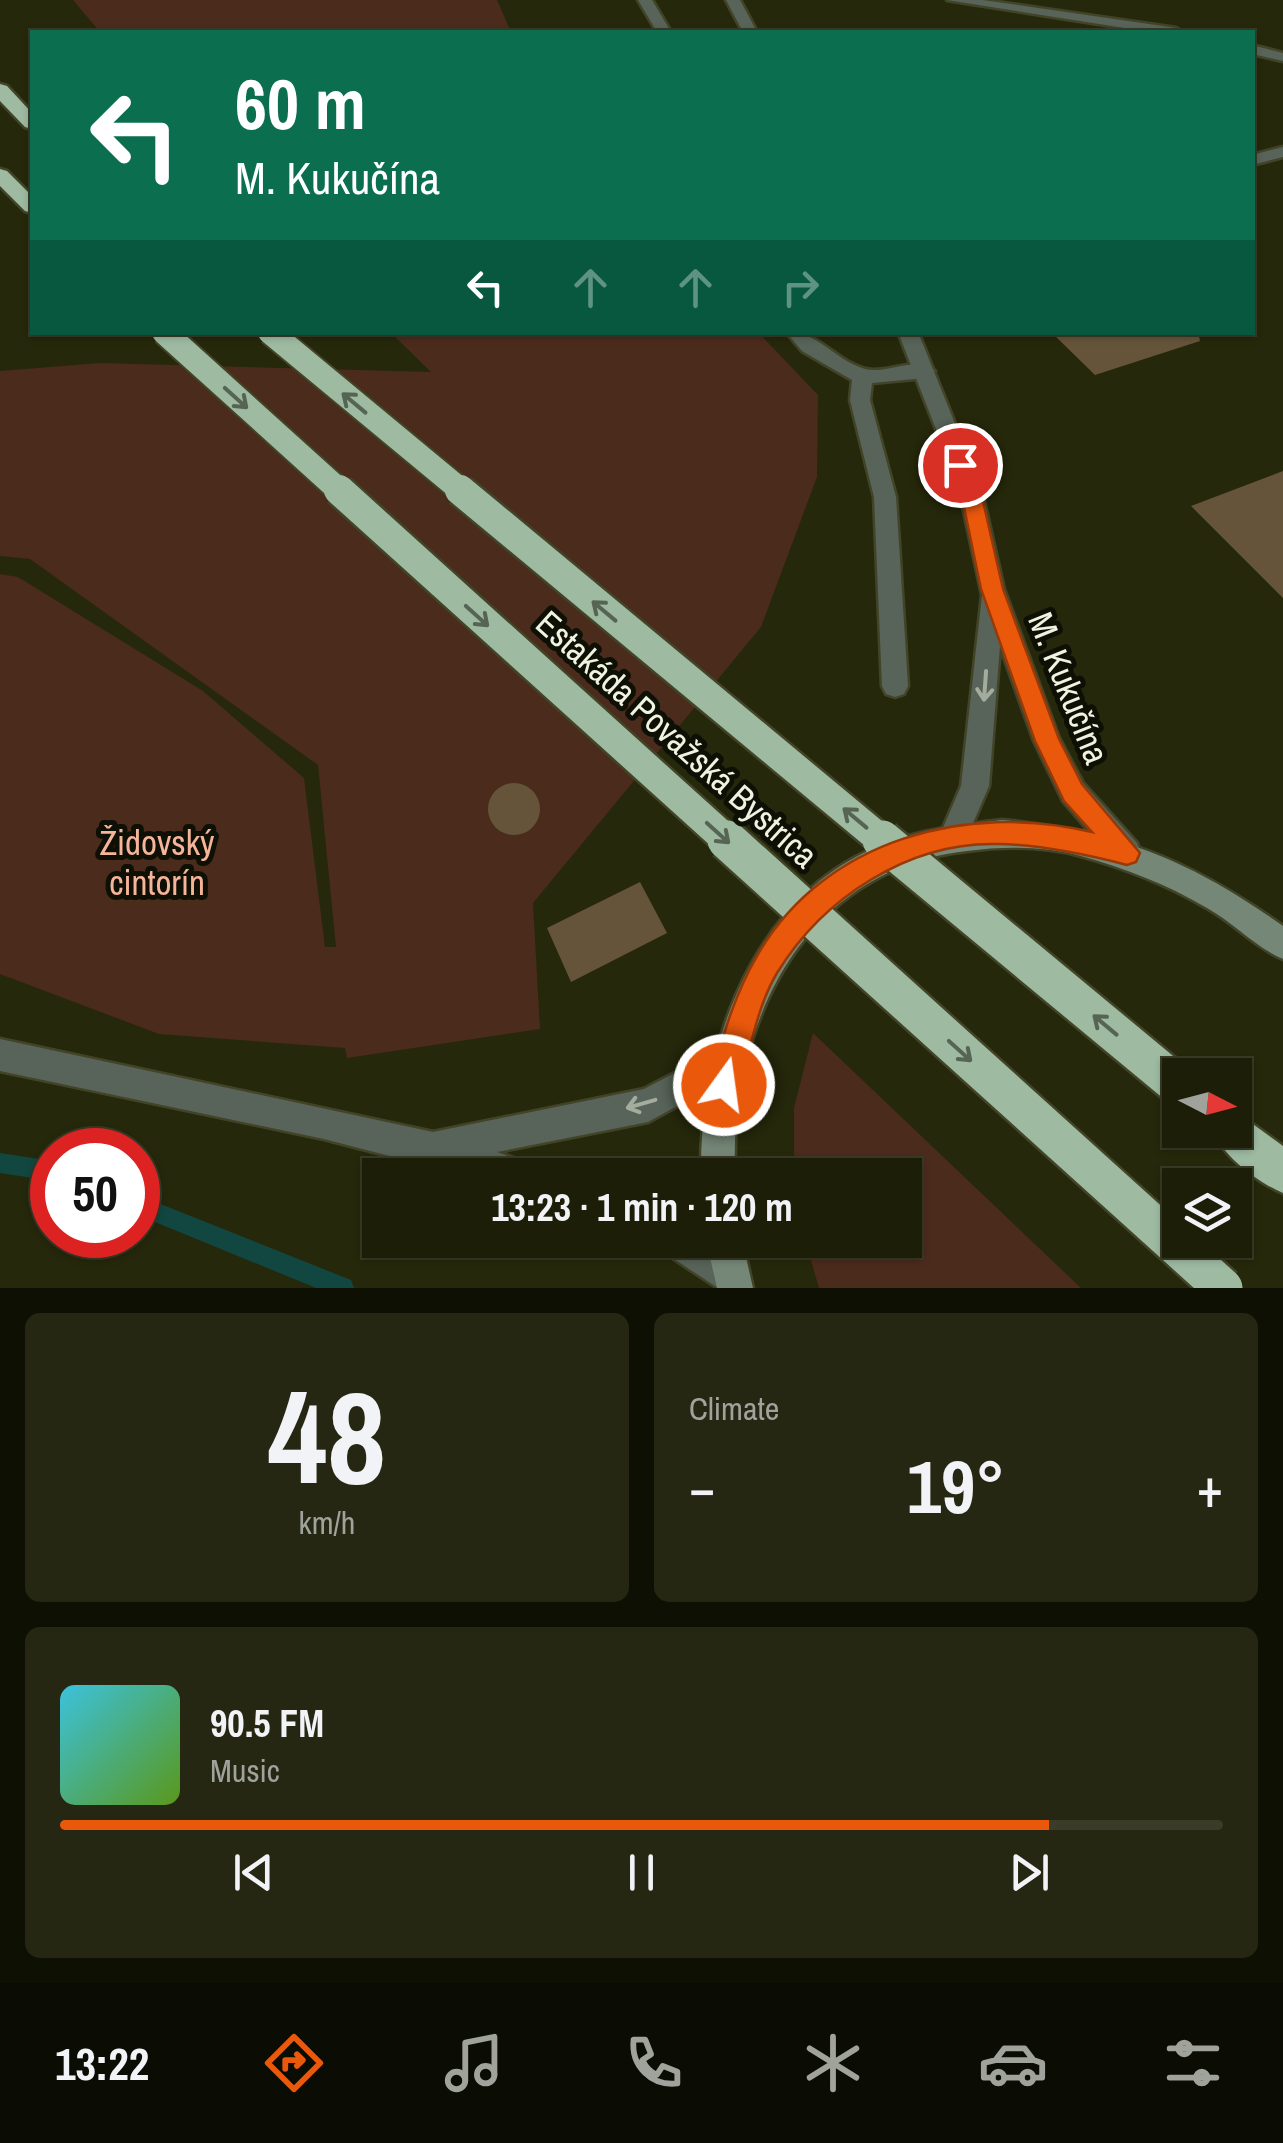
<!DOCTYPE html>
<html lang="en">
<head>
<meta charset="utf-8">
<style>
  body { margin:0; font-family:"Archivo Narrow",sans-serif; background:#252712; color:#f1f3f6; height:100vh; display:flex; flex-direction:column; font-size:38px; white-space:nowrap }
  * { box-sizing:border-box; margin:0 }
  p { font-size:32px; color:#a0a29c }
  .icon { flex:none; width:55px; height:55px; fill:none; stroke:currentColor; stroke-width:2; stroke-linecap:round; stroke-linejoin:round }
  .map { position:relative; height:1288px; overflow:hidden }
  .drawer { display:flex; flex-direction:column; gap:25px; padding:25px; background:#0f1004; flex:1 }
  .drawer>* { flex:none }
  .banner { position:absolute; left:30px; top:30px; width:1225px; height:305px; border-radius:0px; box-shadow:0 2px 8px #0004,0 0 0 2px #3a3c29; background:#0b6e4f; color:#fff; overflow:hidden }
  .needle { width:65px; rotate:96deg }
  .buttons { position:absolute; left:1162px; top:1058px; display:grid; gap:20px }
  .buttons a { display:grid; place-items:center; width:90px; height:90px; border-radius:0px; background:#1c1e08; box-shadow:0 2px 8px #0004,0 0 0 2px #3a3c29; font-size:50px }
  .speed { position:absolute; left:30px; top:1128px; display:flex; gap:20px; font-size:50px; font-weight:700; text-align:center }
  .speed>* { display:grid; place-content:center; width:130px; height:130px; border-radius:50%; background:#1c1e08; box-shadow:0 2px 8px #0004,0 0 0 2px #3a3c29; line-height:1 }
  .speed .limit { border:15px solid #d22; background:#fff; color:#111 }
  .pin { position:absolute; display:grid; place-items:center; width:85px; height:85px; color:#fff; margin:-42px; border:5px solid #fff; border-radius:50%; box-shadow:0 2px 10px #0007 }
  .me { position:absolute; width:110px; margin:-55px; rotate:14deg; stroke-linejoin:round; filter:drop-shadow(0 0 8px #0008) }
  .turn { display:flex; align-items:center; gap:35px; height:210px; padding:0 40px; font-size:45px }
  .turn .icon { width:130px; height:130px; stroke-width:2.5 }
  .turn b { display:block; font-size:70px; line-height:85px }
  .lanes { display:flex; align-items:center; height:95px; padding:0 40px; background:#0003; justify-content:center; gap:50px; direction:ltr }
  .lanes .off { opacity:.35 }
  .big { font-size:75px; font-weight:700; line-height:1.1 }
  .drawer .widget { flex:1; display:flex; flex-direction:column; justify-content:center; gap:15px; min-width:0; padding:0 35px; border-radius:15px; background:#252712 }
  .drawer .dial { align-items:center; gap:0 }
  .dial b { font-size:130px; line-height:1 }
  .song { display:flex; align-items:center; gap:30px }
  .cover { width:120px; height:120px; border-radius:15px; background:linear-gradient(135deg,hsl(190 70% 55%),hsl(90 70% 35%)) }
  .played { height:10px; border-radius:5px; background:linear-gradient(90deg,#ea580c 85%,#3a3c29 85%) }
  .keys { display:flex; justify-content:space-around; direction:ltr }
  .heat { display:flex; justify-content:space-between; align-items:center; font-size:55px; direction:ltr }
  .drawer .tiles { flex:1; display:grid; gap:25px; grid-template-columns:1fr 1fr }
  .widget:last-child { grid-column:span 2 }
  .trip { position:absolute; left:362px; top:1158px; width:560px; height:100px; border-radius:0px; background:#1c1e08; box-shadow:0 2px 8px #0004,0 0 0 2px #3a3c29; font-weight:700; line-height:100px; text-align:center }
  .tabs { display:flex; height:160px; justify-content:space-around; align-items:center; background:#0b0c03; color:#a0a29c }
  .tabs .icon { width:70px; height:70px }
  .tabs .active { color:#ea580c }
  .tabs b { font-size:45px; color:#f1f3f6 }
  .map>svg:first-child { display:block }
  .green { fill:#4b2b1c }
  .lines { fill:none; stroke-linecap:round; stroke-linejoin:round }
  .stream { fill:#114740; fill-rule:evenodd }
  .building { fill:#655439 }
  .service-casing { stroke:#424428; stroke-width:5 }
  .minor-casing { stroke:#424428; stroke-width:5 }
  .secondary-casing { stroke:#424428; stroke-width:5 }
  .motorway-casing { stroke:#424428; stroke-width:5 }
  .service { fill:#586459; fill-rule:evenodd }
  .minor { fill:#586459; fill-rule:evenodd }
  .secondary { fill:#758776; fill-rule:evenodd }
  .motorway { fill:#9ebaa1; fill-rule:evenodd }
  .motorway-bridge-far2-casing { stroke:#424428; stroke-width:28; stroke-linecap:butt }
  .motorway-bridge-far1-casing { stroke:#424428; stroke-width:35; stroke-linecap:butt }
  .motorway-bridge-casing { stroke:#424428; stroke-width:44; stroke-linecap:butt }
  .motorway-bridge-far2 { stroke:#9ebaa1; stroke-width:24 }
  .motorway-bridge-far1 { stroke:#9ebaa1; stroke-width:30 }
  .motorway-bridge { stroke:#9ebaa1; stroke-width:39 }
  .oneway { stroke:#566553 }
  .oneway2 { stroke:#a4ac9d }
  .route { fill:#ea580c; stroke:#983908; stroke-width:2.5 }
  .labels { text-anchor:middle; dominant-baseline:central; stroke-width:10; stroke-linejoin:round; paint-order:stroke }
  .street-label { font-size:35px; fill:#f1f3e1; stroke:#0f1005 }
  .park-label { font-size:35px; fill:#f6b498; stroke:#0f1005 }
</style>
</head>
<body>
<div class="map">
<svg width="1283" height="1288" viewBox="0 0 1283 1288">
  <rect width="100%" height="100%" fill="#25280a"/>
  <path class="green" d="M73,0H497L511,32H100Z
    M758,332L818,395L817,477L761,627L533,903L540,1029L347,1058L345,1048L159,1034L0,974V574L18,577L203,691L304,778L325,947H336L318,765L30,559L0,556V371L100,363L431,372L391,333Z
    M813,1033L1081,1288H819L805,1240H905V1175H794V1108Z"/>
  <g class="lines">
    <path class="stream" d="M0,1153L52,1161V1181L0,1173Z
      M138,1195L351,1280L354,1288H316L138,1215Z"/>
  </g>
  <path class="building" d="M1051,332H1198L1200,341L1095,375Z
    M1283,471V598L1191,506Z
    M488 809a26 26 0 1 1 52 0a26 26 0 1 1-52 0Z
    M640,882L667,933L571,982L547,928Z"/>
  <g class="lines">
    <g class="service-casing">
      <path id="service" d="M786,332C820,332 834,360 865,369C886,375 918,354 935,371L925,378L872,383L870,400L896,497L908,686L904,694L895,697L886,694L882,686L874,497L850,400L852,380L802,351Z
        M0,1039L433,1132L644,1089L728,1045L739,1050L744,1061L739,1072L648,1122L497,1152L527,1163L532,1175H463L324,1139L0,1071Z
        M660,1240C694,1240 734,1238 749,1275L744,1288H718L665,1253Z"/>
    </g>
    <g class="minor-casing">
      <path id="minor" d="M638,0H652L671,32H657Z
        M726,0H740L757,32H743Z
        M947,0H983L1176,28L1183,32H1150Z
        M1252,45L1283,53V61L1252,54Z
        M1283,147V157L1252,165V155Z
        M898,332H918L981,488L1004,589L1059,738L1083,783L1137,843L1141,853L1137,863L1127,867L1117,863L1063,801L1034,741L1000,646L989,786L964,844L954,848L944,844L940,835L961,786L982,595L959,488Z"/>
    </g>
    <g class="secondary-casing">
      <path id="secondary" d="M1002,820C1119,832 1187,858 1283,926V959C1255,947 1234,923 1207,908C1168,885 1125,868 1081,856C1045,846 1004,846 967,851C804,869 729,1024 735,1175H701C699,1058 746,917 854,858C901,832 951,826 1002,820Z
        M706,1240H742L753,1288H717Z"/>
    </g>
    <g class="motorway-casing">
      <path id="motorway" d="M0,84L7,86L32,113V129L25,127L0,101Z
        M0,169L7,171L32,196V213L25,211L0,186Z
        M1235,1111L1283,1146V1193C1257,1182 1223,1156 1212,1130H1235Z"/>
    </g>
    <use href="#service" class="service"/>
    <use href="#minor" class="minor"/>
    <use href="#secondary" class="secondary"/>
    <use href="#motorway" class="motorway"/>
    <g class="motorway-bridge-far2-casing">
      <path id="motorway-bridge-far2" d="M164,332L341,492
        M270,332L463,492"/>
    </g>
    <g class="motorway-bridge-far1-casing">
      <path id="motorway-bridge-far1" d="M339,490L730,843
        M460,490L885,843"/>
    </g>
    <g class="motorway-bridge-casing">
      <path id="motorway-bridge" d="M727,840L1223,1288
        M882,840L1180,1087"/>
    </g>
    <use href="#motorway-bridge-far2" class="motorway-bridge-far2"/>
    <use href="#motorway-bridge-far1" class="motorway-bridge-far1"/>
    <use href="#motorway-bridge" class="motorway-bridge"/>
  </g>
  <defs><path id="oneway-shaft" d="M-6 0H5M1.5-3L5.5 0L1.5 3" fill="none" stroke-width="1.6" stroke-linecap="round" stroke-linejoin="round" transform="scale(2.5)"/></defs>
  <g class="oneway">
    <use href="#oneway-shaft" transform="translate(236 398) rotate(42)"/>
    <use href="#oneway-shaft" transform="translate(354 403) rotate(-140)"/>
    <use href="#oneway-shaft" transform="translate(604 611) rotate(-140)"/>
    <use href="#oneway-shaft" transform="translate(477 616) rotate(42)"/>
    <use href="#oneway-shaft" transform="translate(855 818) rotate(-140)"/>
    <use href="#oneway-shaft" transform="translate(718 833) rotate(42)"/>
    <use href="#oneway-shaft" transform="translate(1105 1025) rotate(-140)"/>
    <use href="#oneway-shaft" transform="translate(960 1051) rotate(42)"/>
  </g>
  <g class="oneway2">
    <use href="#oneway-shaft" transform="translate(985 686) rotate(94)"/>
    <use href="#oneway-shaft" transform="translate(641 1104) rotate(164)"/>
  </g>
  <path class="route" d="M960,458L968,460L980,488L1003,589L1059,739L1082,784L1140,853L1136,862L1127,865C1085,854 1043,845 999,844C909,841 823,898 777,973C754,1012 751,1055 735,1096L724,1100L713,1096L709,1085C722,1040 733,997 757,956C824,839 967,802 1092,832L1064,801L1035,741L981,589L960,488L951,465Z"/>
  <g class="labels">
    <g class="street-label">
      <text transform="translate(1069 688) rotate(68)">M. Kukučína</text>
      <text transform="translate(677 739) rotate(42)">Estakáda Považská Bystrica</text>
    </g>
    <g class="park-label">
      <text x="157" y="842">Židovský<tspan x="157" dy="40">cintorín</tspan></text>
    </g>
  </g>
</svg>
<div class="buttons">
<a><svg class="needle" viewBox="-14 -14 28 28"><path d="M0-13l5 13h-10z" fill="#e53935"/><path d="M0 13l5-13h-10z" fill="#a0a29c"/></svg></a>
<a><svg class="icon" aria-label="layers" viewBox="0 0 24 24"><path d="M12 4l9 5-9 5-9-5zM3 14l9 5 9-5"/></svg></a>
</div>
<div class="speed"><div class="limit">50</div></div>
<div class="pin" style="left:960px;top:465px;background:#d93025"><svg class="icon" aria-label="arrive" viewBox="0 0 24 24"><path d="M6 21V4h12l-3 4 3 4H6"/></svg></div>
<svg class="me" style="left:724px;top:1085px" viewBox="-20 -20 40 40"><circle r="17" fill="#ea580c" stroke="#fff" stroke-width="3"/><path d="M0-11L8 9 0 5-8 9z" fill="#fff"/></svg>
<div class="trip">13:23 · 1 min · 120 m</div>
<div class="banner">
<div class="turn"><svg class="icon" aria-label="left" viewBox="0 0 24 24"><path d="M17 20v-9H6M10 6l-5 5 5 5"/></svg><div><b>60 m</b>M. Kukučína</div></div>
<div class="lanes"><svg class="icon" aria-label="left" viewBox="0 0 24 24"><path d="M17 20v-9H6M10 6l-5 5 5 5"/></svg><svg class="icon off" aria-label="ahead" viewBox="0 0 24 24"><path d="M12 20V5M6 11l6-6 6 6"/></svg><svg class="icon off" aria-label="ahead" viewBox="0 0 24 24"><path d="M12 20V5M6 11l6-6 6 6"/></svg><svg class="icon off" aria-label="right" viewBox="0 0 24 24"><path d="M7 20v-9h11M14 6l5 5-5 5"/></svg></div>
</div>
</div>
<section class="drawer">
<div class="tiles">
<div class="widget dial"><b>48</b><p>km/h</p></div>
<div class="widget"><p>Climate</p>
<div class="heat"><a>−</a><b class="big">19°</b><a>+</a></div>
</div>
<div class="widget">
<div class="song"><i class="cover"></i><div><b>90.5 FM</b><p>Music</p></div></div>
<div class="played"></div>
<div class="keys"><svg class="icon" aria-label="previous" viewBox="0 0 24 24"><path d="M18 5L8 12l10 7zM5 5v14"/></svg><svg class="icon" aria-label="pause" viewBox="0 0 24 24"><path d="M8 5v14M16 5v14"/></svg><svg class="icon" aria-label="next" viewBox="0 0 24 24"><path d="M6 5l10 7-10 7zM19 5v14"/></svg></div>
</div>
</div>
</section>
<nav class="tabs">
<b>13:22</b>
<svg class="icon active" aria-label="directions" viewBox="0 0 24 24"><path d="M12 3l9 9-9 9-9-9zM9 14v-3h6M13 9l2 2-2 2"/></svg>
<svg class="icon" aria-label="music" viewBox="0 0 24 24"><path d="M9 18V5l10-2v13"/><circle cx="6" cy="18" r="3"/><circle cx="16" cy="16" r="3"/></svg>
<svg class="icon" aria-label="phone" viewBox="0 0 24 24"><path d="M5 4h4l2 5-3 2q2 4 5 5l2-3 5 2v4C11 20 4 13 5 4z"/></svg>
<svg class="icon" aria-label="climate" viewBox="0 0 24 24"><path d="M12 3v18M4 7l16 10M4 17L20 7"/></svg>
<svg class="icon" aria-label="car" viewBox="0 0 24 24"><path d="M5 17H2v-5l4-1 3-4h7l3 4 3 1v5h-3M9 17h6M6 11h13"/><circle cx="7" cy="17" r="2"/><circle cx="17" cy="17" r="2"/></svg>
<svg class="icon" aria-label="filters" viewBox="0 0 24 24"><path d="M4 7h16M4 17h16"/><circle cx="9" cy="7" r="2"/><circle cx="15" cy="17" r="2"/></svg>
</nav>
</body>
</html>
